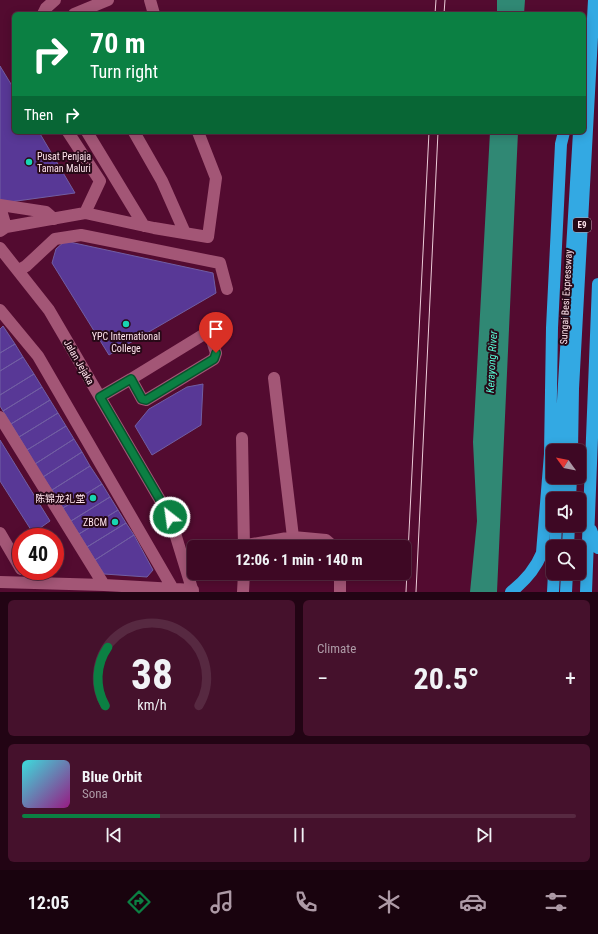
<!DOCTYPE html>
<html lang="en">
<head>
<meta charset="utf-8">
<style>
  body { margin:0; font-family:"Roboto Condensed","Noto Sans SC",sans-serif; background:#45112c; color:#f1f3f6; height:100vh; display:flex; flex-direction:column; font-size:15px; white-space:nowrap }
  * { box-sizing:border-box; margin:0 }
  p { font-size:13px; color:#ad9aa6 }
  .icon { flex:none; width:22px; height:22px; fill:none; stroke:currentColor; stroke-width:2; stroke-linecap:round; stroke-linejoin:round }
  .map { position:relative; height:592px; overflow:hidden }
  .panel { display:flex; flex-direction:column; gap:8px; padding:8px; background:#220414; flex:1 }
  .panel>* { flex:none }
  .banner { position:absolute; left:12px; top:12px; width:574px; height:122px; border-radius:6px; box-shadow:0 2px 10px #0003,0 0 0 1px #572941; background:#0b8043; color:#fff; overflow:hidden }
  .needle { width:26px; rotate:303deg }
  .tools { position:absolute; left:546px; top:444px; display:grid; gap:8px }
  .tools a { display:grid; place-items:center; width:40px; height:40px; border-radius:6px; background:#3e0824; box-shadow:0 2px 10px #0003,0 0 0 1px #572941; font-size:20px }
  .speed { position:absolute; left:12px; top:528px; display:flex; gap:8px; font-size:20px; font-weight:700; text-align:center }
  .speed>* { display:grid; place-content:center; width:52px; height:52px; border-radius:50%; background:#3e0824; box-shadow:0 2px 10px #0003,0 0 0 1px #572941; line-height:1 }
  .speed .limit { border:6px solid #d22; background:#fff; color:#111 }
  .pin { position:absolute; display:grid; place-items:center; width:34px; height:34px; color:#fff; margin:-41px -17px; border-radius:50% 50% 50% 0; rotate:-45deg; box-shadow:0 0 4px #0007 }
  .pin .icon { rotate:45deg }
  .me { position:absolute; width:44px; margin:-22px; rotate:330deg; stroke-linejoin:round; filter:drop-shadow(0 0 3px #0008) }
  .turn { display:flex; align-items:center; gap:14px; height:84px; padding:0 12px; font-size:18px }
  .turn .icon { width:52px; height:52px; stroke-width:2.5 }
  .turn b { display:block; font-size:28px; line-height:34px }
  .then { display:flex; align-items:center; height:38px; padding:0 12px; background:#0003; gap:8px; font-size:15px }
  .big { font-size:30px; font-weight:700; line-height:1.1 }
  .panel .card { flex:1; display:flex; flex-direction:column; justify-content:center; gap:6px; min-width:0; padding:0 14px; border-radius:6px; background:#45112c }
  .panel .dial { align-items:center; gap:0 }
  .dial svg { height:104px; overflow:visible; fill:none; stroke:#572941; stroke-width:7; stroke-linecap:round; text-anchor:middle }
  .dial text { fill:#f1f3f6; stroke:none }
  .song { display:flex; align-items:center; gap:12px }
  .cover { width:48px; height:48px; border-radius:6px; background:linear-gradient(135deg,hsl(180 70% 55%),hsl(310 70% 35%)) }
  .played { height:4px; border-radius:2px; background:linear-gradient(90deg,#0b8043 25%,#572941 25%) }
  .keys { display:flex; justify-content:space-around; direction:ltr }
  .heat { display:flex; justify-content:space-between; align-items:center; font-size:22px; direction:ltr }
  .panel .tiles { flex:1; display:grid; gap:8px; grid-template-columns:1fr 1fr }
  .card:last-child { grid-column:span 2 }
  .trip { position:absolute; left:187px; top:540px; width:224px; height:40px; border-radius:6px; background:#3e0824; box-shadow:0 2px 10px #0003,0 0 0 1px #572941; font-weight:700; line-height:40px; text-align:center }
  .menu { display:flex; height:64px; justify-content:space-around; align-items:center; background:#19030e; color:#ad9aa6 }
  .menu .icon { width:28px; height:28px }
  .menu .current { color:#0b8043 }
  .menu b { font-size:18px; color:#f1f3f6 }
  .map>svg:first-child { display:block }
  .water { fill:#308874 }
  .building { fill:#583896; stroke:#715ea3 }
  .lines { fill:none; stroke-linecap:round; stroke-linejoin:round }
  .minor { stroke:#a35676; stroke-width:12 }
  .highway { stroke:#33a9e3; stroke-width:12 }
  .tram { stroke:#edcdd9; stroke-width:1 }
  .route-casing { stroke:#07532c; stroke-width:10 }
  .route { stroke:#0b8043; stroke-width:7 }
  .poi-dot { fill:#18d5b2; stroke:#270917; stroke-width:1.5 }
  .labels { text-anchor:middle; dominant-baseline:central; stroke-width:4; stroke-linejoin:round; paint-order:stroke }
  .shield { fill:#270917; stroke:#bea2ad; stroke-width:1 }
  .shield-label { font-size:9px; font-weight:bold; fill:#ffe4ed }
  .poi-label { font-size:10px; fill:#ffe4ed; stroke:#270917; text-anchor:end }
  .street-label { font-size:10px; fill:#ffe4ed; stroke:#270917 }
  .water-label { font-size:11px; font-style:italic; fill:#59f9d5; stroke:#270917 }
</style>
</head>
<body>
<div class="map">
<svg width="598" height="592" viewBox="0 0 598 592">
  <rect width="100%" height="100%" fill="#530b30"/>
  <path class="water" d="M497,0H525L524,14H497Z
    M490,132H518L497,592H470L477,521L473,442Z"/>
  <path class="building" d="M0,66L14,89V132H39L75,193L2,203L0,201Z
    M65,241L213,273L216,293L109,355L52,263L56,249Z
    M3,326L15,344L0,353V329Z
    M15,344L23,357L0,371V353Z
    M23,357L34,374L0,395V371Z
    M34,374L42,387L3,411L0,406V395Z
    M203,384L201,425L152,455L135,426L149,409L187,387Z
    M42,387L50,400L11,424L3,411Z
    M50,400L58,413L19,437L11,424Z
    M58,413L66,426L27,450L19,437Z
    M66,426L74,439L35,464L27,450Z
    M74,439L82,452L43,477L35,464Z
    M0,440L50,521L33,533L0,481Z
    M82,452L90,466L52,490L43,477Z
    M90,466L102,484L63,508L52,490Z
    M102,484L110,497L71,521L63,508Z
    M110,497L118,510L79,534L71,521Z
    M118,510L126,523L87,547L79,534Z
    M126,523L134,535L95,560L87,547Z
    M134,535L153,570L147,577L104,574L95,560Z"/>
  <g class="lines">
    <path class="minor" d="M150,0L154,14
      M43,14L46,8L55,0
      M74,14L108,0
      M68,132L100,181L85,213L154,228L208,237L216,178L198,132
      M87,132L144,226
      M134,132L162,181L185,233
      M0,205L46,212L54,219
      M0,207L6,227
      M0,231L6,227L85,213
      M0,248L49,310L170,517L193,592
      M19,270L26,266L55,239L81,235L220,263L227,289
      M0,310L38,356L173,589
      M100,397L131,379L206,333L210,334L216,353L214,359L146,400L142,399L131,379
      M0,417L104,585
      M242,438L244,547
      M0,533L21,569
      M293,537L326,540L334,547
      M235,547L293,537L274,378
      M340,573V592
      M0,582L104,585L193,590
      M243,592L244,573"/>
    <path class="highway" d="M560,451L579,132
      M572,451L573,389L594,0
      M558,499L559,477
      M570,499L571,477
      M591,530L598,548
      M555,547L556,525
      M568,547L569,525
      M511,592C525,581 535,570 542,553L550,454L552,328L561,144L564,132
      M553,592L554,573
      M566,592L567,573
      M586,592L598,284"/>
    <path class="tram" d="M435,14L436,0
      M444,14L445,0
      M406,592L429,132
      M416,592L438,132"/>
  </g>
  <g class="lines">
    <g class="route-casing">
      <path id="route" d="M170,517L100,397L131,379L142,399L146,400L214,359L216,353"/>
    </g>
    <use href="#route" class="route"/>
  </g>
  <g class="poi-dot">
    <circle cx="29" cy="162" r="4"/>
    <circle cx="126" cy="324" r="4"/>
    <circle cx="93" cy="498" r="4"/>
    <circle cx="115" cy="522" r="4"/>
  </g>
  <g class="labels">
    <rect class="shield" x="573" y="218" width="18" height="14" rx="3"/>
    <g class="shield-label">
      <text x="582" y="225">E9</text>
    </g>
    <g class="poi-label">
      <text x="37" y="156" text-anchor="start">Pusat Penjaja<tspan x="37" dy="12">Taman Maluri</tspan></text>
      <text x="126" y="336" text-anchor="middle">YPC International<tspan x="126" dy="12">College</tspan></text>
      <text x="85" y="498">陈锦龙礼堂</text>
      <text x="107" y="522">ZBCM</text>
    </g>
    <g class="street-label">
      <text transform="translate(566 297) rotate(-87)">Sungai Besi Expressway</text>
      <text transform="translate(79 362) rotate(60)">Jalan Jejaka</text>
    </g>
    <g class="water-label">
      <text transform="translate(492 362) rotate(-87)">Kerayong River</text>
    </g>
  </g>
</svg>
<div class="tools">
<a><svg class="needle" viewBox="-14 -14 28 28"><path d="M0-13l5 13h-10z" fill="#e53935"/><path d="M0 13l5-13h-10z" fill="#ad9aa6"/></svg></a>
<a><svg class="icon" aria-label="sound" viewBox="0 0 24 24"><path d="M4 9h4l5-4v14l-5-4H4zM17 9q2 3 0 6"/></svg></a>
<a><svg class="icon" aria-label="search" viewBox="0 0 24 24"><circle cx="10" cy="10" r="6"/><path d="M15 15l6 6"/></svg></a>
</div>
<div class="speed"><div class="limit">40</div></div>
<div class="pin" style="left:216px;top:353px;background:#d93025"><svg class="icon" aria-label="arrive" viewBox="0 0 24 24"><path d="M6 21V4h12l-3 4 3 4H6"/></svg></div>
<svg class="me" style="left:170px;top:517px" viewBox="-20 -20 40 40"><circle r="17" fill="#0b8043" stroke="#fff" stroke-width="3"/><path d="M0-11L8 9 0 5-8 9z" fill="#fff"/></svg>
<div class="trip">12:06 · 1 min · 140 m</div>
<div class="banner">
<div class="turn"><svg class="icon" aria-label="right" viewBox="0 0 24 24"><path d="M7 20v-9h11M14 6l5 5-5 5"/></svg><div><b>70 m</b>Turn right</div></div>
<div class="then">Then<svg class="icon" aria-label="right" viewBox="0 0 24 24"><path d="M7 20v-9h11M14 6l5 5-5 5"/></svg></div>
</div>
</div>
<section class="panel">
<div class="tiles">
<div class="card dial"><svg viewBox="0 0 100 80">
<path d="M14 69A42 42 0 1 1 86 69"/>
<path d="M14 69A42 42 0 0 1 16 24" stroke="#0b8043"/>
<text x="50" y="56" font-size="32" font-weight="700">38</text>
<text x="50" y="72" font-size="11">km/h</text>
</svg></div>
<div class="card"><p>Climate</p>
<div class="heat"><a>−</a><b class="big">20.5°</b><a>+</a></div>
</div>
<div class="card">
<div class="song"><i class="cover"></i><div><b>Blue Orbit</b><p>Sona</p></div></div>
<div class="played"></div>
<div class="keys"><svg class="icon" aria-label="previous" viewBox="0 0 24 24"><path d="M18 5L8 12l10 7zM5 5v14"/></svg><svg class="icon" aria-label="pause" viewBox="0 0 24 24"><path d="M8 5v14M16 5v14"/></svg><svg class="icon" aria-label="next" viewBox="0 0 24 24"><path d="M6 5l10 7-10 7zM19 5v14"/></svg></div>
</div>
</div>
</section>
<nav class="menu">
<b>12:05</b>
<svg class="icon current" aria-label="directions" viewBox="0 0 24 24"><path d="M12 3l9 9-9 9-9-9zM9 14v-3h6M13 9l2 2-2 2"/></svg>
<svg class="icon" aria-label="music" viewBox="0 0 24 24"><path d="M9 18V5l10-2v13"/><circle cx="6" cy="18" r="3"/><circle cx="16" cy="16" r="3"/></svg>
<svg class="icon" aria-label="phone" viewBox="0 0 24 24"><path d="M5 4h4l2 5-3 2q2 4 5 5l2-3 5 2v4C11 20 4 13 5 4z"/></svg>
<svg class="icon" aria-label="climate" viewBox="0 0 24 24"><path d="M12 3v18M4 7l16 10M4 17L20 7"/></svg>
<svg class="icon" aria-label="car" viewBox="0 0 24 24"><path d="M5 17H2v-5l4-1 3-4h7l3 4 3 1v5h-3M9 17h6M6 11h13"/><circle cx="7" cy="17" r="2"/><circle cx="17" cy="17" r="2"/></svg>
<svg class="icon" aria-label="filters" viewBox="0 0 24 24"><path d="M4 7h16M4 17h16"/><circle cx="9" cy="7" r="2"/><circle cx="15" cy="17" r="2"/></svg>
</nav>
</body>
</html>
